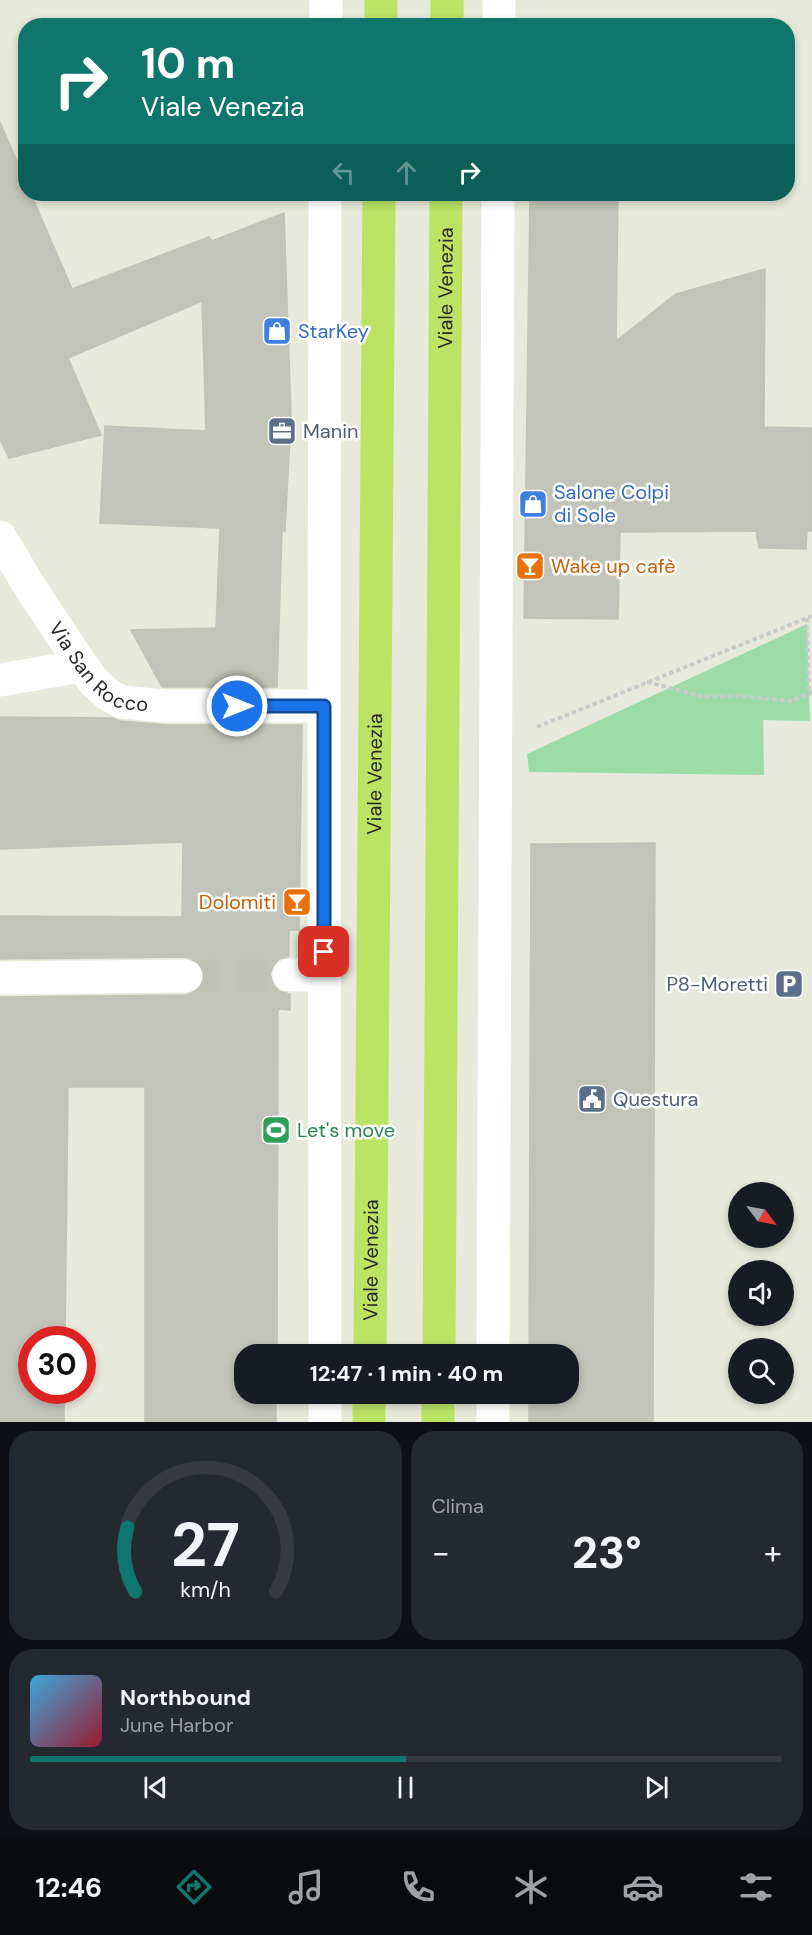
<!DOCTYPE html>
<html lang="it">
<head>
<meta charset="utf-8">
<style>
  body { margin:0; font-family:"DM Sans",sans-serif; background:#242831; color:#f1f3f6; height:100vh; display:flex; flex-direction:column; font-size:22px; white-space:nowrap }
  * { box-sizing:border-box; margin:0 }
  p { font-size:20px; color:#9ea1a6 }
  .icon { flex:none; width:33px; height:33px; fill:none; stroke:currentColor; stroke-width:2; stroke-linecap:round; stroke-linejoin:round }
  .map { position:relative; height:1422px; overflow:hidden }
  .details { display:flex; flex-direction:column; gap:9px; padding:9px; background:#0d0f14; flex:1 }
  .details>* { flex:none }
  .banner { position:absolute; left:18px; top:18px; width:777px; height:183px; border-radius:24px; box-shadow:0 3px 9px #0003; background:#0f766e; color:#fff; overflow:hidden }
  .needle { width:39px; rotate:122deg }
  .fabs { position:absolute; left:728px; top:1182px; display:grid; gap:12px }
  .fabs a { display:grid; place-items:center; width:66px; height:66px; border-radius:50%; background:#171b24; box-shadow:0 3px 9px #0003; font-size:30px }
  .speed { position:absolute; left:18px; top:1326px; display:flex; gap:12px; font-size:30px; font-weight:700; text-align:center }
  .speed>* { display:grid; place-content:center; width:78px; height:78px; border-radius:50%; background:#171b24; box-shadow:0 3px 9px #0003; line-height:1 }
  .speed .limit { border:9px solid #d22; background:#fff; color:#111 }
  .pin { position:absolute; display:grid; place-items:center; width:51px; height:51px; color:#fff; margin:-26px; border-radius:12px; box-shadow:0 3px 9px #0006 }
  .me { position:absolute; width:66px; margin:-33px; rotate:90deg; stroke-linejoin:round; filter:drop-shadow(0 0 4px #0008) }
  .turn { display:flex; align-items:center; gap:21px; height:126px; padding:0 24px; font-size:27px }
  .turn .icon { width:78px; height:78px; stroke-width:2.5 }
  .turn b { display:block; font-size:42px; line-height:51px }
  .lanes { display:flex; align-items:center; height:57px; padding:0 24px; background:#0003; justify-content:center; gap:30px; direction:ltr }
  .lanes .off { opacity:.35 }
  .big { font-size:45px; font-weight:700; line-height:1.1 }
  .details .card { flex:1; display:flex; flex-direction:column; justify-content:center; gap:9px; min-width:0; padding:0 21px; border-radius:24px; background:#242831 }
  .details .dial { align-items:center; gap:0 }
  .dial svg { height:156px; overflow:visible; fill:none; stroke:#363941; stroke-width:7; stroke-linecap:round; text-anchor:middle }
  .dial text { fill:#f1f3f6; stroke:none }
  .song { display:flex; align-items:center; gap:18px }
  .cover { width:72px; height:72px; border-radius:9px; background:linear-gradient(135deg,hsl(200 70% 55%),hsl(350 70% 35%)) }
  .played { height:6px; border-radius:3px; background:linear-gradient(90deg,#0f766e 50%,#363941 50%) }
  .keys { display:flex; justify-content:space-around; direction:ltr }
  .heat { display:flex; justify-content:space-between; align-items:center; font-size:33px; direction:ltr }
  .details .tiles { flex:1; display:grid; gap:9px; grid-template-columns:1fr 1fr }
  .card:last-child { grid-column:span 2 }
  .trip { position:absolute; left:234px; top:1344px; width:345px; height:60px; border-radius:24px; background:#171b24; box-shadow:0 3px 9px #0003; font-weight:700; line-height:60px; text-align:center }
  .tab-bar { display:flex; height:96px; justify-content:space-around; align-items:center; background:#090b0e; color:#9ea1a6 }
  .tab-bar .icon { width:42px; height:42px }
  .tab-bar .selected { color:#0f766e }
  .tab-bar b { font-size:27px; color:#f1f3f6 }
  .map>svg:first-child { display:block }
  .green { fill:#9bdca9 }
  .building { fill:#c2c4ba; stroke:#c1c4b4; stroke-width:1.5 }
  .lines { fill:none; stroke-linecap:round; stroke-linejoin:round }
  .minor-tunnel { stroke:#c1c2b6; stroke-width:33; stroke-dasharray:33 16; stroke-linecap:butt }
  .path { stroke:#cbcbcb; stroke-width:4; stroke-dasharray:4.5 3; stroke-linecap:butt }
  .minor { stroke:#fff; stroke-width:33 }
  .major { stroke:#bbe465; stroke-width:33 }
  .route-casing { stroke:#114b97; stroke-width:15 }
  .route { stroke:#1a73e8; stroke-width:10 }
  .labels { text-anchor:middle; dominant-baseline:central; stroke-width:5; stroke-linejoin:round; paint-order:stroke }
  .street-label { font-size:20px; fill:#282828; stroke:#fff }
  .shop-label { font-size:20px; fill:#366cbe; stroke:#fff; text-anchor:start }
  .service-label { font-size:20px; fill:#4e5e75; stroke:#fff; text-anchor:start }
  .food-label { font-size:20px; fill:#c56008; stroke:#fff; text-anchor:start }
  .leisure-label { font-size:20px; fill:#27864d; stroke:#fff; text-anchor:start }
</style>
</head>
<body>
<div class="map">
<svg width="812" height="1422" viewBox="0 0 812 1422">
  <rect width="100%" height="100%" fill="#e7e9da"/>
  <path class="green" d="M807,624L810,721L763,720L764,775L529,772L527,754Z"/>
  <path class="building" d="M0,122L26,182V194H31L72,289L209,237L212,241L284,213L291,416L285,531H282L277,687H162L131,630L216,628L220,528L100,523L105,426L206,431L202,301L68,358L101,435L9,458L0,439Z
    M530,194H618L616,341L676,294L765,269L764,427L812,428V531H807L806,549L759,548L756,531L620,532L618,619L524,618Z
    M0,717L112,718L120,721L166,725H302L299,930H289V956L279,959L273,966L270,974L273,984L279,991L290,994V1010L278,1009L277,1354H244V1394H276V1422H145V1087H68L65,1340H32V1390H64V1422H0V997L186,995L196,992L203,985L205,976L202,966L195,959L186,957L0,959V916L182,917L183,842L0,849Z
    M655,843L653,1422H529V1394H568V1354H529L531,844Z"/>
  <g class="lines">
    <path class="minor-tunnel" d="M186,976L289,975"/>
    <path class="path" d="M807,618L809,693
      M647,682L705,697L741,696L790,701L809,694L812,691
      M537,727L812,616"/>
    <g class="minor">
      <path d="M326,26V0"/>
      <path d="M499,26V0"/>
      <path id="s1" d="M0,537L30,587L82,666L96,684L110,696L122,702L166,706H324"/>
      <path d="M0,680L82,666"/>
      <path d="M289,975H324"/>
      <path d="M0,978L186,976"/>
      <path d="M325,1354L324,685L325,194"/>
      <path d="M493,1354L498,194"/>
      <path d="M325,1394V1422"/>
      <path d="M493,1422V1394"/>
    </g>
    <g class="major">
      <path d="M381,26V0"/>
      <path d="M447,26V0"/>
      <path id="s2" d="M370,1354L379,194"/>
      <path id="s3" d="M439,1354L446,194"/>
      <path d="M369,1422V1394"/>
      <path d="M438,1422V1394"/>
    </g>
  </g>
  <g class="lines">
    <g class="route-casing">
      <path id="route" d="M237,706H324V952"/>
    </g>
    <use href="#route" class="route"/>
  </g>
  <defs>
    <g id="shop-square" transform="scale(1.5)"><rect x="-9" y="-9" width="18" height="18" rx="4" fill="#3f7fe0" stroke="#fff"/><path d="M-5-2.5h2.3a2.7 3.5 0 0 1 5.4 0H5L5.5 6h-11ZM-1.5-2.5h3a1.5 2.3 0 0 0-3 0Z" fill="#fff"/></g>
    <g id="office-square" transform="scale(1.5)"><rect x="-9" y="-9" width="18" height="18" rx="4" fill="#5c6f8a" stroke="#fff"/><path d="M-6-3h4V-5.5h4V-3h4V5H-6ZM-1-4.5V-3h2v-1.5ZM-6 0V1H6V0Z" fill="#fff"/></g>
    <g id="bar-square" transform="scale(1.5)"><rect x="-9" y="-9" width="18" height="18" rx="4" fill="#e8710a" stroke="#fff"/><path d="M-6-5H6L.8 .8V4.5H3.5V6h-7V4.5H-.8V.8Z" fill="#fff"/></g>
    <g id="parking-square" transform="scale(1.5)"><rect x="-9" y="-9" width="18" height="18" rx="4" fill="#5c6f8a" stroke="#fff"/><path d="M-3.5-5.5H1a3.5 3.5 0 0 1 0 7H-1V5.5H-3.5ZM-1-3.4V-.6H.8a1.4 1.4 0 0 0 0-2.8Z" fill="#fff"/></g>
    <g id="civic-square" transform="scale(1.5)"><rect x="-9" y="-9" width="18" height="18" rx="4" fill="#5c6f8a" stroke="#fff"/><path d="M-.6-6.5H3V-4.5H.6V-3L4-1V1h2V6H-6V1h2V-1L-.6-3ZM-1.2 2.5V6h2.4V2.5Z" fill="#fff"/></g>
    <g id="stadium-square" transform="scale(1.5)"><rect x="-9" y="-9" width="18" height="18" rx="4" fill="#2e9e5b" stroke="#fff"/><path d="M0-5a6.5 5 0 1 0 0 10a6.5 5 0 1 0 0-10ZM-3.5-1.8h7v3.6h-7Z" fill="#fff"/></g>
  </defs>
  <g fill-rule="evenodd">
    <use href="#shop-square" x="277" y="331"/>
    <use href="#office-square" x="282" y="431"/>
    <use href="#shop-square" x="533" y="504"/>
    <use href="#bar-square" x="530" y="566"/>
    <use href="#bar-square" x="297" y="902"/>
    <use href="#parking-square" x="789" y="984"/>
    <use href="#civic-square" x="592" y="1099"/>
    <use href="#stadium-square" x="276" y="1130"/>
  </g>
  <g class="labels">
    <g class="street-label">
      <text stroke="none"><textPath href="#s3" startOffset="1066">Viale Venezia</textPath></text>
      <text stroke="none"><textPath href="#s1" startOffset="168">Via San Rocco</textPath></text>
      <text stroke="none"><textPath href="#s2" startOffset="580">Viale Venezia</textPath></text>
      <text stroke="none"><textPath href="#s2" startOffset="94">Viale Venezia</textPath></text>
    </g>
    <g class="shop-label">
      <text x="298" y="331">StarKey</text>
      <text x="554" y="492">Salone Colpi<tspan x="554" dy="23">di Sole</tspan></text>
    </g>
    <g class="service-label">
      <text x="303" y="431">Manin</text>
      <text x="768" y="984" text-anchor="end">P8-Moretti</text>
      <text x="613" y="1099">Questura</text>
    </g>
    <g class="food-label">
      <text x="551" y="566">Wake up cafè</text>
      <text x="276" y="902" text-anchor="end">Dolomiti</text>
    </g>
    <g class="leisure-label">
      <text x="297" y="1130">Let's move</text>
    </g>
  </g>
</svg>
<div class="fabs">
<a><svg class="needle" viewBox="-14 -14 28 28"><path d="M0-13l5 13h-10z" fill="#e53935"/><path d="M0 13l5-13h-10z" fill="#9ea1a6"/></svg></a>
<a><svg class="icon" aria-label="sound" viewBox="0 0 24 24"><path d="M4 9h4l5-4v14l-5-4H4zM17 9q2 3 0 6"/></svg></a>
<a><svg class="icon" aria-label="search" viewBox="0 0 24 24"><circle cx="10" cy="10" r="6"/><path d="M15 15l6 6"/></svg></a>
</div>
<div class="speed"><div class="limit">30</div></div>
<div class="pin" style="left:324px;top:952px;background:#d93025"><svg class="icon" aria-label="arrive" viewBox="0 0 24 24"><path d="M6 21V4h12l-3 4 3 4H6"/></svg></div>
<svg class="me" style="left:237px;top:706px" viewBox="-20 -20 40 40"><circle r="17" fill="#1a73e8" stroke="#fff" stroke-width="3"/><path d="M0-11L8 9 0 5-8 9z" fill="#fff"/></svg>
<div class="trip">12:47 · 1 min · 40 m</div>
<div class="banner">
<div class="turn"><svg class="icon" aria-label="right" viewBox="0 0 24 24"><path d="M7 20v-9h11M14 6l5 5-5 5"/></svg><div><b>10 m</b>Viale Venezia</div></div>
<div class="lanes"><svg class="icon off" aria-label="left" viewBox="0 0 24 24"><path d="M17 20v-9H6M10 6l-5 5 5 5"/></svg><svg class="icon off" aria-label="ahead" viewBox="0 0 24 24"><path d="M12 20V5M6 11l6-6 6 6"/></svg><svg class="icon" aria-label="right" viewBox="0 0 24 24"><path d="M7 20v-9h11M14 6l5 5-5 5"/></svg></div>
</div>
</div>
<section class="details">
<div class="tiles">
<div class="card dial"><svg viewBox="0 0 100 80">
<path d="M14 69A42 42 0 1 1 86 69"/>
<path d="M14 69A42 42 0 0 1 10 36" stroke="#0f766e"/>
<text x="50" y="56" font-size="32" font-weight="700">27</text>
<text x="50" y="72" font-size="11">km/h</text>
</svg></div>
<div class="card"><p>Clima</p>
<div class="heat"><a>−</a><b class="big">23°</b><a>+</a></div>
</div>
<div class="card">
<div class="song"><i class="cover"></i><div><b>Northbound</b><p>June Harbor</p></div></div>
<div class="played"></div>
<div class="keys"><svg class="icon" aria-label="previous" viewBox="0 0 24 24"><path d="M18 5L8 12l10 7zM5 5v14"/></svg><svg class="icon" aria-label="pause" viewBox="0 0 24 24"><path d="M8 5v14M16 5v14"/></svg><svg class="icon" aria-label="next" viewBox="0 0 24 24"><path d="M6 5l10 7-10 7zM19 5v14"/></svg></div>
</div>
</div>
</section>
<nav class="tab-bar">
<b>12:46</b>
<svg class="icon selected" aria-label="directions" viewBox="0 0 24 24"><path d="M12 3l9 9-9 9-9-9zM9 14v-3h6M13 9l2 2-2 2"/></svg>
<svg class="icon" aria-label="music" viewBox="0 0 24 24"><path d="M9 18V5l10-2v13"/><circle cx="6" cy="18" r="3"/><circle cx="16" cy="16" r="3"/></svg>
<svg class="icon" aria-label="phone" viewBox="0 0 24 24"><path d="M5 4h4l2 5-3 2q2 4 5 5l2-3 5 2v4C11 20 4 13 5 4z"/></svg>
<svg class="icon" aria-label="climate" viewBox="0 0 24 24"><path d="M12 3v18M4 7l16 10M4 17L20 7"/></svg>
<svg class="icon" aria-label="car" viewBox="0 0 24 24"><path d="M5 17H2v-5l4-1 3-4h7l3 4 3 1v5h-3M9 17h6M6 11h13"/><circle cx="7" cy="17" r="2"/><circle cx="17" cy="17" r="2"/></svg>
<svg class="icon" aria-label="filters" viewBox="0 0 24 24"><path d="M4 7h16M4 17h16"/><circle cx="9" cy="7" r="2"/><circle cx="15" cy="17" r="2"/></svg>
</nav>
</body>
</html>
